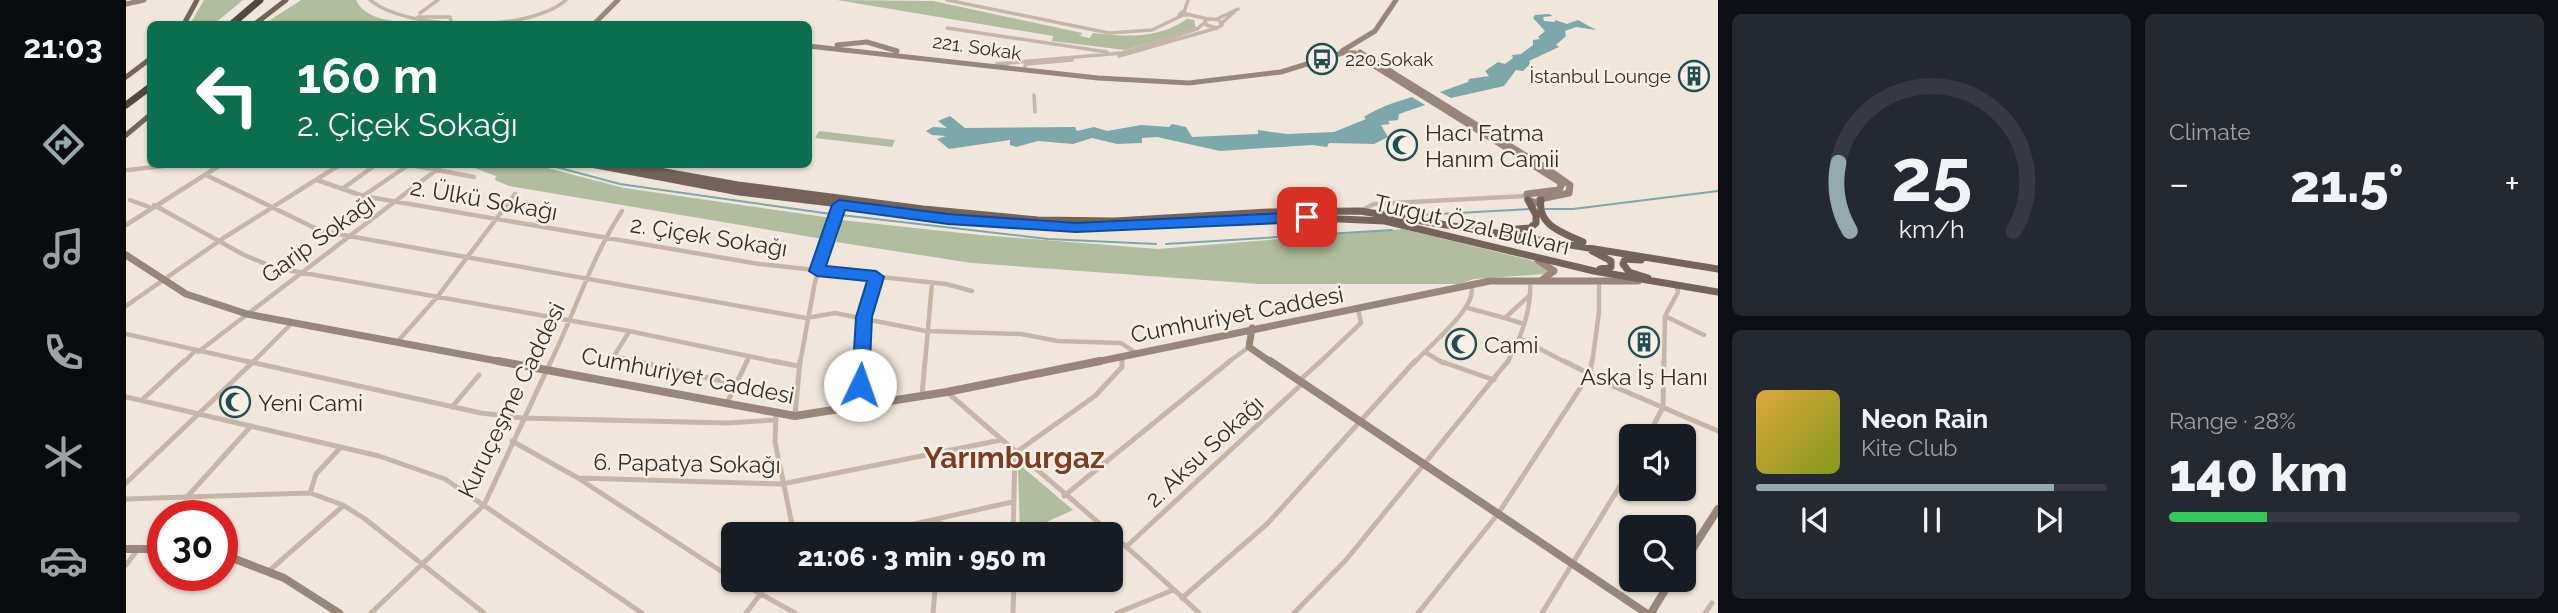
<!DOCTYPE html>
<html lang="en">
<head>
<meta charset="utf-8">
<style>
  body { margin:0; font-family:Raleway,sans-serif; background:#242831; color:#f1f3f6; height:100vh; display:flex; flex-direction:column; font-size:26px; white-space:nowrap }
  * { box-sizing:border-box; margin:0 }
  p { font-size:23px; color:#9ea1a6 }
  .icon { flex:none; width:38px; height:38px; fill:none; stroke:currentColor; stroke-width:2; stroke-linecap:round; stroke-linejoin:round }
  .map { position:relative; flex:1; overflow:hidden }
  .sheet { display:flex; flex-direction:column; gap:14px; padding:14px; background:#0d0f14; width:840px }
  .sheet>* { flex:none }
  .guide { position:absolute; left:21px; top:21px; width:665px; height:147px; border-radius:10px; box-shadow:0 2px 5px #0004; background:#0b6e4f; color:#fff; overflow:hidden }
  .fabs { position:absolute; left:1493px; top:424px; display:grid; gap:14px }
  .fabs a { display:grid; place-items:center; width:77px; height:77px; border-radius:10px; background:#171b24; box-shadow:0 2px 5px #0004; font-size:35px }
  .speed { position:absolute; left:21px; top:500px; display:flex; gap:14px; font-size:35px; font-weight:700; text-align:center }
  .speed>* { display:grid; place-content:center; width:91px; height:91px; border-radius:50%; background:#171b24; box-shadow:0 2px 5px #0004; line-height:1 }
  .speed .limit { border:10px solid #d22; background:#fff; color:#111 }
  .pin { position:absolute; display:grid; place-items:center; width:60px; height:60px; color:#fff; margin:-30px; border-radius:14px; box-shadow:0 4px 10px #0006 }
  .me { position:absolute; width:77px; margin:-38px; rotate:3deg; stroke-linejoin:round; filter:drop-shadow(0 0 5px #0008) }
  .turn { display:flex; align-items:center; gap:24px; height:147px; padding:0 35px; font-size:32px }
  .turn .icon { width:91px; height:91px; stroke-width:2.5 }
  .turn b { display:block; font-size:49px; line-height:60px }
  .big { font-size:52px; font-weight:800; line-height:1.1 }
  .sheet .widget { flex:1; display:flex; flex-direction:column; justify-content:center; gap:10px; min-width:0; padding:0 24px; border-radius:10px; background:#242831 }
  .sheet .dial { align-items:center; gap:0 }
  .dial svg { height:182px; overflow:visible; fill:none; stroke:#363941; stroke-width:7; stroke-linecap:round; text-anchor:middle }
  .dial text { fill:#f1f3f6; stroke:none }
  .song { display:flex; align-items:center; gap:21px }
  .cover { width:84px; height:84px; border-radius:10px; background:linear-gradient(135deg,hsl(40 70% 55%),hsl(70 70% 35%)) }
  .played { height:7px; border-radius:4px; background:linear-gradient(90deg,#93a9ac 85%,#363941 85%) }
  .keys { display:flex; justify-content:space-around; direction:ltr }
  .heat { display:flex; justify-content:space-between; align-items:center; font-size:38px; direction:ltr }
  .charge { height:10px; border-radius:5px; background:linear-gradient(90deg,#34c759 28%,#363941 0) }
  .sheet .tiles { flex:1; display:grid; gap:14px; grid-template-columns:repeat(2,1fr) }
  .trip { position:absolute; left:595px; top:522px; width:402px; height:70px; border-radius:10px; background:#171b24; box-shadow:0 2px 5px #0004; font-weight:800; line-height:70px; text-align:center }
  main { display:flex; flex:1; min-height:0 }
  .dock { display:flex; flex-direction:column; width:126px; justify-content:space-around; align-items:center; background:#090b0e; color:#9ea1a6 }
  .dock .icon { width:49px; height:49px }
  .dock .active { color:#93a9ac }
  .dock b { font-size:32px; color:#f1f3f6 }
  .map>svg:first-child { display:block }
  .green { fill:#b1bd9c }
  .water { fill:#7ca8ab }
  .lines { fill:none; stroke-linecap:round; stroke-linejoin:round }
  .stream { stroke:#7ca8ab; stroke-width:2 }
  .street-far2 { stroke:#c7b6a7; stroke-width:3.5 }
  .street-far1 { stroke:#c7b6a7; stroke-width:4.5 }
  .street { stroke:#c7b6a7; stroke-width:5 }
  .secondary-far2 { stroke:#9a8679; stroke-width:5 }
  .secondary-far1 { stroke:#9a8679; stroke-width:7 }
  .secondary { stroke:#9a8679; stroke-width:8 }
  .primary-far1 { stroke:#756359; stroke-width:5 }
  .primary { stroke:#756359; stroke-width:7 }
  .highway { stroke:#54463f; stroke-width:7 }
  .route { fill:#1a73e8; stroke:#114b97; stroke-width:2 }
  .labels { text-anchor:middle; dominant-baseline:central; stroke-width:5; stroke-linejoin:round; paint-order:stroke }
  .far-street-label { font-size:19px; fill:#342c27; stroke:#f8f0e6 }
  .far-poi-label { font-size:19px; fill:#342c27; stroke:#f8f0e6; text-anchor:start }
  .poi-label { font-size:23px; fill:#342c27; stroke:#f8f0e6; text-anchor:start }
  .street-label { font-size:23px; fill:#342c27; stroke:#f8f0e6 }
  .district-label { font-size:30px; font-weight:bold; fill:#7d3c26; stroke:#f8f0e6 }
</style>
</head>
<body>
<main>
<nav class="dock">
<b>21:03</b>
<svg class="icon active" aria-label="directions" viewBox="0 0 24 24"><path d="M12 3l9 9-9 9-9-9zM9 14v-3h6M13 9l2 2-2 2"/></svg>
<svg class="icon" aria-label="music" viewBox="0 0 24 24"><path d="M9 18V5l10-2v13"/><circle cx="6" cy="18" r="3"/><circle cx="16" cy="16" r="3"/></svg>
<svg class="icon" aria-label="phone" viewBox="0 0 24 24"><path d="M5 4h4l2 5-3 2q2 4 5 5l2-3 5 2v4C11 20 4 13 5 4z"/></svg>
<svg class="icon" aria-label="climate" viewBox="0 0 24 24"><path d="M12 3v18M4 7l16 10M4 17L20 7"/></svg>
<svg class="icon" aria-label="car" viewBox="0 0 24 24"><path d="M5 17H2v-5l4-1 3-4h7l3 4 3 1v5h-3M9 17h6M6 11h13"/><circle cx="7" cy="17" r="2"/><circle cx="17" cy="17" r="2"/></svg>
</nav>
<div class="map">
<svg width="1592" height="613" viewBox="0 0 1592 613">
  <rect width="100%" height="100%" fill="#f0e6db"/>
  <path class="green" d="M78,0H117L88,24H64Z
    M175,0H230C240,22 275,22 296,24H138Z
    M711,0L807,1L956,33L954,36L964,38L967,33C1001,37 1032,39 1061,19L1068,20L1070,28L999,50L926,41L927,36Z
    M693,131L769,140L766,147L689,138Z
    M341,165H410L498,188L706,218L697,239L383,186L369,180L370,176Z
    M715,220L854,235L1032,249L1277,229L1412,262L1425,270L1419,274L1348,279L1333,284H1133L846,263L710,242Z
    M894,465L947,510L894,534L892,468Z"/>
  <path class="water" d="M1423,14L1427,16L1417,17L1418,21L1429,22V20L1441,24L1452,20L1470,30L1450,27L1439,31L1440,36L1430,45L1433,47L1403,61L1404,64L1397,71L1390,70L1378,86L1325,98L1314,92L1342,82L1343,79L1363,76L1359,71L1372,62L1379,64L1387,58L1386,55L1395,54L1407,45V40L1414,39L1412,37L1419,31L1407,18L1409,15Z
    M1286,97L1299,105L1273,114L1272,120L1262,121L1264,124L1255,125L1262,137L1248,144L1203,143L1201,147L1186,145L1094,151L1031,137L1016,138V143L991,144L966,138L947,144L912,141L890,147L884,145V140L823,149L811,139L820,136L806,135L800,131L807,127L821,128L812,121L824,116L839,128L949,127L951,131L968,127L981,131L1015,125L1043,127L1046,124L1060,127L1066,137L1132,134V130L1161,134L1208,132L1240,119L1238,117C1256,106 1264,104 1286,97Z"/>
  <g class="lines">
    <path class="stream" d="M419,164L494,184L705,214
      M1419,209H1447L1592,191
      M715,215L922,239L1030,244
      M1295,215L1403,209
      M1040,244L1266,230"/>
    <path class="street-far2" d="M244,0C281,31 403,33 440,0
      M821,0L983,33L1026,30L1055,16
      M1056,12L1061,15H1053Z
      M1058,12L1062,0
      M294,13L312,0
      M1060,14L1082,19
      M292,17H324L325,21
      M1085,19L1093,20L1096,25L1091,28L1080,25L1079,20Z
      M1091,19L1112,9
      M1096,23L1108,12
      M821,28L981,52
      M993,56L1091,28
      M871,64L881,63
      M879,68L882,63L996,53L1071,29L1078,23
      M898,69L900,64L946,60
      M908,95L909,112"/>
    <path class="street-far1" d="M279,164L348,177
      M2,170L55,164
      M80,175L195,231L680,318L709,313L800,331L895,334L932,341L995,343L1010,353
      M191,180L237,196L633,264L820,284L846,291
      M216,189L251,164
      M237,196L281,166
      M4,200L23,207
      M28,205L118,255L150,268L503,331L655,363
      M1234,211L1248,204L1399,196
      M0,225L96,164
      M0,306L96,239L215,164
      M1342,308L1379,318
      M1539,316L1578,335
      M1398,324L1379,318L1404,295
      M503,332L488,356L516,363
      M0,334L128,363
      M1395,339L1441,363
      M272,341L312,296L389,194
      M72,352L318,164
      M1299,352L1317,363
      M996,357V363
      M57,363L69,351
      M126,363L166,323
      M424,363C449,313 465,258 496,211
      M620,363L623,357
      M674,363L689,282L713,205
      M735,363L738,317L750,277
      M799,363L806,283
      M1101,363L1123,347
      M1193,363L1235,323L1232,309
      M1288,363C1302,346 1353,307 1345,286
      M1381,363C1395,338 1406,311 1404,282
      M1466,363L1473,312V281
      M1538,363L1539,316L1552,292L1551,287"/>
    <path class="street" d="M120,361L355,413L396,418L601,423L648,420
      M509,361L609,384
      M647,361L672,366
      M1314,361L1368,380
      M1438,361L1489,387L1592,431
      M1174,380L1195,361
      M821,392C905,466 992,536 1073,613
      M796,395L799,361
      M0,397L253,456L319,479L516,613
      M17,399L58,361
      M601,403L621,361
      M326,407L353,375
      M733,407L736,361
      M650,414L649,442L668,534
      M669,415L674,361
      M1522,436L1537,407L1538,361
      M386,441L452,478L607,579
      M452,478L656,484L875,440
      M0,483L128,361
      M184,493L190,474L215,447
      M938,496L1104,361
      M61,497L125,426
      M0,499L184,493L217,505L239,519L358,613
      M744,534L886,502
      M814,534L815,518
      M887,534L889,453L969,396L996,367V361
      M1001,546L1178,382
      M0,565L12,549
      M144,570L217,506
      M608,579L669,613
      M1056,598L1141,524L1289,361
      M245,613L358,505L425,361
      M620,613L646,579
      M807,613L810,579
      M887,613L888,579
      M991,613L1047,590
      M1168,613L1220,560L1382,361
      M1292,613L1372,514L1464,373L1466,361
      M1416,613L1505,468
      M1579,613L1586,603"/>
    <path class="secondary-far2" d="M0,4L18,0
      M468,24L492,0
      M711,45L741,42L771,51
      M682,46L972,78L1063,83L1155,72L1216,53H1229
      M1216,51L1249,31L1270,0
      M1234,52L1411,162
      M1227,53L1402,162"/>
    <path class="secondary-far1" d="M1399,160L1436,183L1433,190L1401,194L1402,200L1411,203L1414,199L1443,193L1444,185L1408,160
      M0,255L60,294L121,314L382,363
      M1412,260L1428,271L1417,279
      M1126,328L1123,347L1146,363
      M965,363L1364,281H1512"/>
    <path class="secondary" d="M372,361L669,416L821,392L974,361
      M1144,361L1520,613
      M0,549H37
      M96,554L158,578L213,613
      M1558,562L1592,509
      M1525,613L1546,579"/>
    <path class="primary-far1" d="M58,24L71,0
      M129,24L160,0
      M0,77L24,59
      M0,135L24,115"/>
    <path class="primary" d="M465,164L613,192L890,225L989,227L1168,217L1259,221L1468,271L1592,292
      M494,164L612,185L797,209L912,220L989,221L1142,212L1234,211L1592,269
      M1415,200C1411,226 1438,233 1457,242
      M1382,230L1404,228L1410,223V215L1402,200
      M1466,251L1485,261V267L1474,269
      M1515,260L1499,259L1497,264L1503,272L1522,278"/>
    <path class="highway" d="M106,24L134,0
      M0,105L24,87"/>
  </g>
  <path class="route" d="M713,200L822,214L950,223L1181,212L1189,217L1181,222L950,232L822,224L719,210L700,266L750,271L758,277L746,317L743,385L734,392L726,385L730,317L741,281L691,276L683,271L706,205Z"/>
  <defs>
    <g id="bus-ring" transform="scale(1.575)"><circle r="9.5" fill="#f8f0e6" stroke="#204e52" stroke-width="1.5"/><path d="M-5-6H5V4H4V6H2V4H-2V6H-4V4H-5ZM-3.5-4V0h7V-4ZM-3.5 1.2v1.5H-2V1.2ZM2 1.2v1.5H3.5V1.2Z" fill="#204e52"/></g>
    <g id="building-ring" transform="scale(1.575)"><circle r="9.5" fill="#f8f0e6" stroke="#204e52" stroke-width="1.5"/><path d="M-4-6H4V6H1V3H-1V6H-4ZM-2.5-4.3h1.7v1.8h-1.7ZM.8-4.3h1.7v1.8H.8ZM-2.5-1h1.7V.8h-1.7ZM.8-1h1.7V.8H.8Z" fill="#204e52"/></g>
    <g id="mosque-ring" transform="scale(1.575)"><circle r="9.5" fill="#f8f0e6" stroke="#204e52" stroke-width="1.5"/><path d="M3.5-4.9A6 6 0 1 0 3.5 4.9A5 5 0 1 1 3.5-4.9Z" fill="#204e52"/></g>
  </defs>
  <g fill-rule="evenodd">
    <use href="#bus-ring" x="1196" y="59"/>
    <use href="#building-ring" x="1568" y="76"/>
    <use href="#mosque-ring" x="1276" y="145"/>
    <use href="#building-ring" x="1518" y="342"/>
    <use href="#mosque-ring" x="1335" y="344"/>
    <use href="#mosque-ring" x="109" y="402"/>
  </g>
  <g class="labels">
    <g class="far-street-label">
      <text transform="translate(851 47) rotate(8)">221. Sokak</text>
    </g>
    <g class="far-poi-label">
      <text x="1219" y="59">220.Sokak</text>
      <text x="1545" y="76" text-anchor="end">İstanbul Lounge</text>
    </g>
    <g class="poi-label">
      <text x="1299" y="132">Hacı Fatma<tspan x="1299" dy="26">Hanım Camii</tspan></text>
      <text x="1358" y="344">Cami</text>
      <text x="1518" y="376" text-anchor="middle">Aska İş Hanı</text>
      <text x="132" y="402">Yeni Cami</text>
    </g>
    <g class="street-label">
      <text transform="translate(358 199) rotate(10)">2. Ülkü Sokağı</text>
      <text transform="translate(1346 224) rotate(13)">Turgut Özal Bulvarı</text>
      <text transform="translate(583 236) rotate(9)">2. Çiçek Sokağı</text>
      <text transform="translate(192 238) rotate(-36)">Garip Sokağı</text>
      <text transform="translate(1111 314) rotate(-11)">Cumhuriyet Caddesi</text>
      <text transform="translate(562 375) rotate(11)">Cumhuriyet Caddesi</text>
      <text transform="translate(385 400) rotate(-64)">Kuruçeşme Caddesi</text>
      <text transform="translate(1078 451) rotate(-43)">2. Aksu Sokağı</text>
      <text transform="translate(561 463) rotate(1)">6. Papatya Sokağı</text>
    </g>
    <g class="district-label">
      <text x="888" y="457">Yarımburgaz</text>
    </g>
  </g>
</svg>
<div class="fabs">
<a><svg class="icon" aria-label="sound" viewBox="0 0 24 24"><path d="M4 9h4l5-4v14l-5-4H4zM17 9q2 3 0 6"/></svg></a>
<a><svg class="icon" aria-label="search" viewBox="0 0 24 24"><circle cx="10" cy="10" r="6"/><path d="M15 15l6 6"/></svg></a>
</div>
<div class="speed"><div class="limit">30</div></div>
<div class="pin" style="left:1181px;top:217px;background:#d93025"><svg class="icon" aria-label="arrive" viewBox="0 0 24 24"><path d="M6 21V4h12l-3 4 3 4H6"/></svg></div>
<svg class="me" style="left:734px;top:385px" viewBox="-20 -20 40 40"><circle r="19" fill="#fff"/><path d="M0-13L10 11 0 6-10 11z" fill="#1a73e8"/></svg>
<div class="trip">21:06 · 3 min · 950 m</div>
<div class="guide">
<div class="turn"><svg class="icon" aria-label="left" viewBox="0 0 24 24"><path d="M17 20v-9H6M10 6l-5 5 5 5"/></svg><div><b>160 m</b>2. Çiçek Sokağı</div></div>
</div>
</div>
<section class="sheet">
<div class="tiles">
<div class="widget dial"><svg viewBox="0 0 100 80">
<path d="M14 69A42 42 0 1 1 86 69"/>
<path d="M14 69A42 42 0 0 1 9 39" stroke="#93a9ac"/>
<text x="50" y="56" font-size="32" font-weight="700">25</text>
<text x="50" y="72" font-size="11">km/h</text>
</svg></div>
<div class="widget"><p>Climate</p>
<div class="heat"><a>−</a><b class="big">21.5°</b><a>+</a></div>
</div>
<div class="widget">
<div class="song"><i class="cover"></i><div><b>Neon Rain</b><p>Kite Club</p></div></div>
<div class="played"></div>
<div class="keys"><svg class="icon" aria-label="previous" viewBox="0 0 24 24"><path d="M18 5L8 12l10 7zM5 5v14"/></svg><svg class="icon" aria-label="pause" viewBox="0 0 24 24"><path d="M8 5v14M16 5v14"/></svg><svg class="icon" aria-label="next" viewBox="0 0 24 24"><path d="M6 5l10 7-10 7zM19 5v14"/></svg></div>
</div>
<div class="widget"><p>Range · 28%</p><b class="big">140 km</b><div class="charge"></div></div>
</div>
</section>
</main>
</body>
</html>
